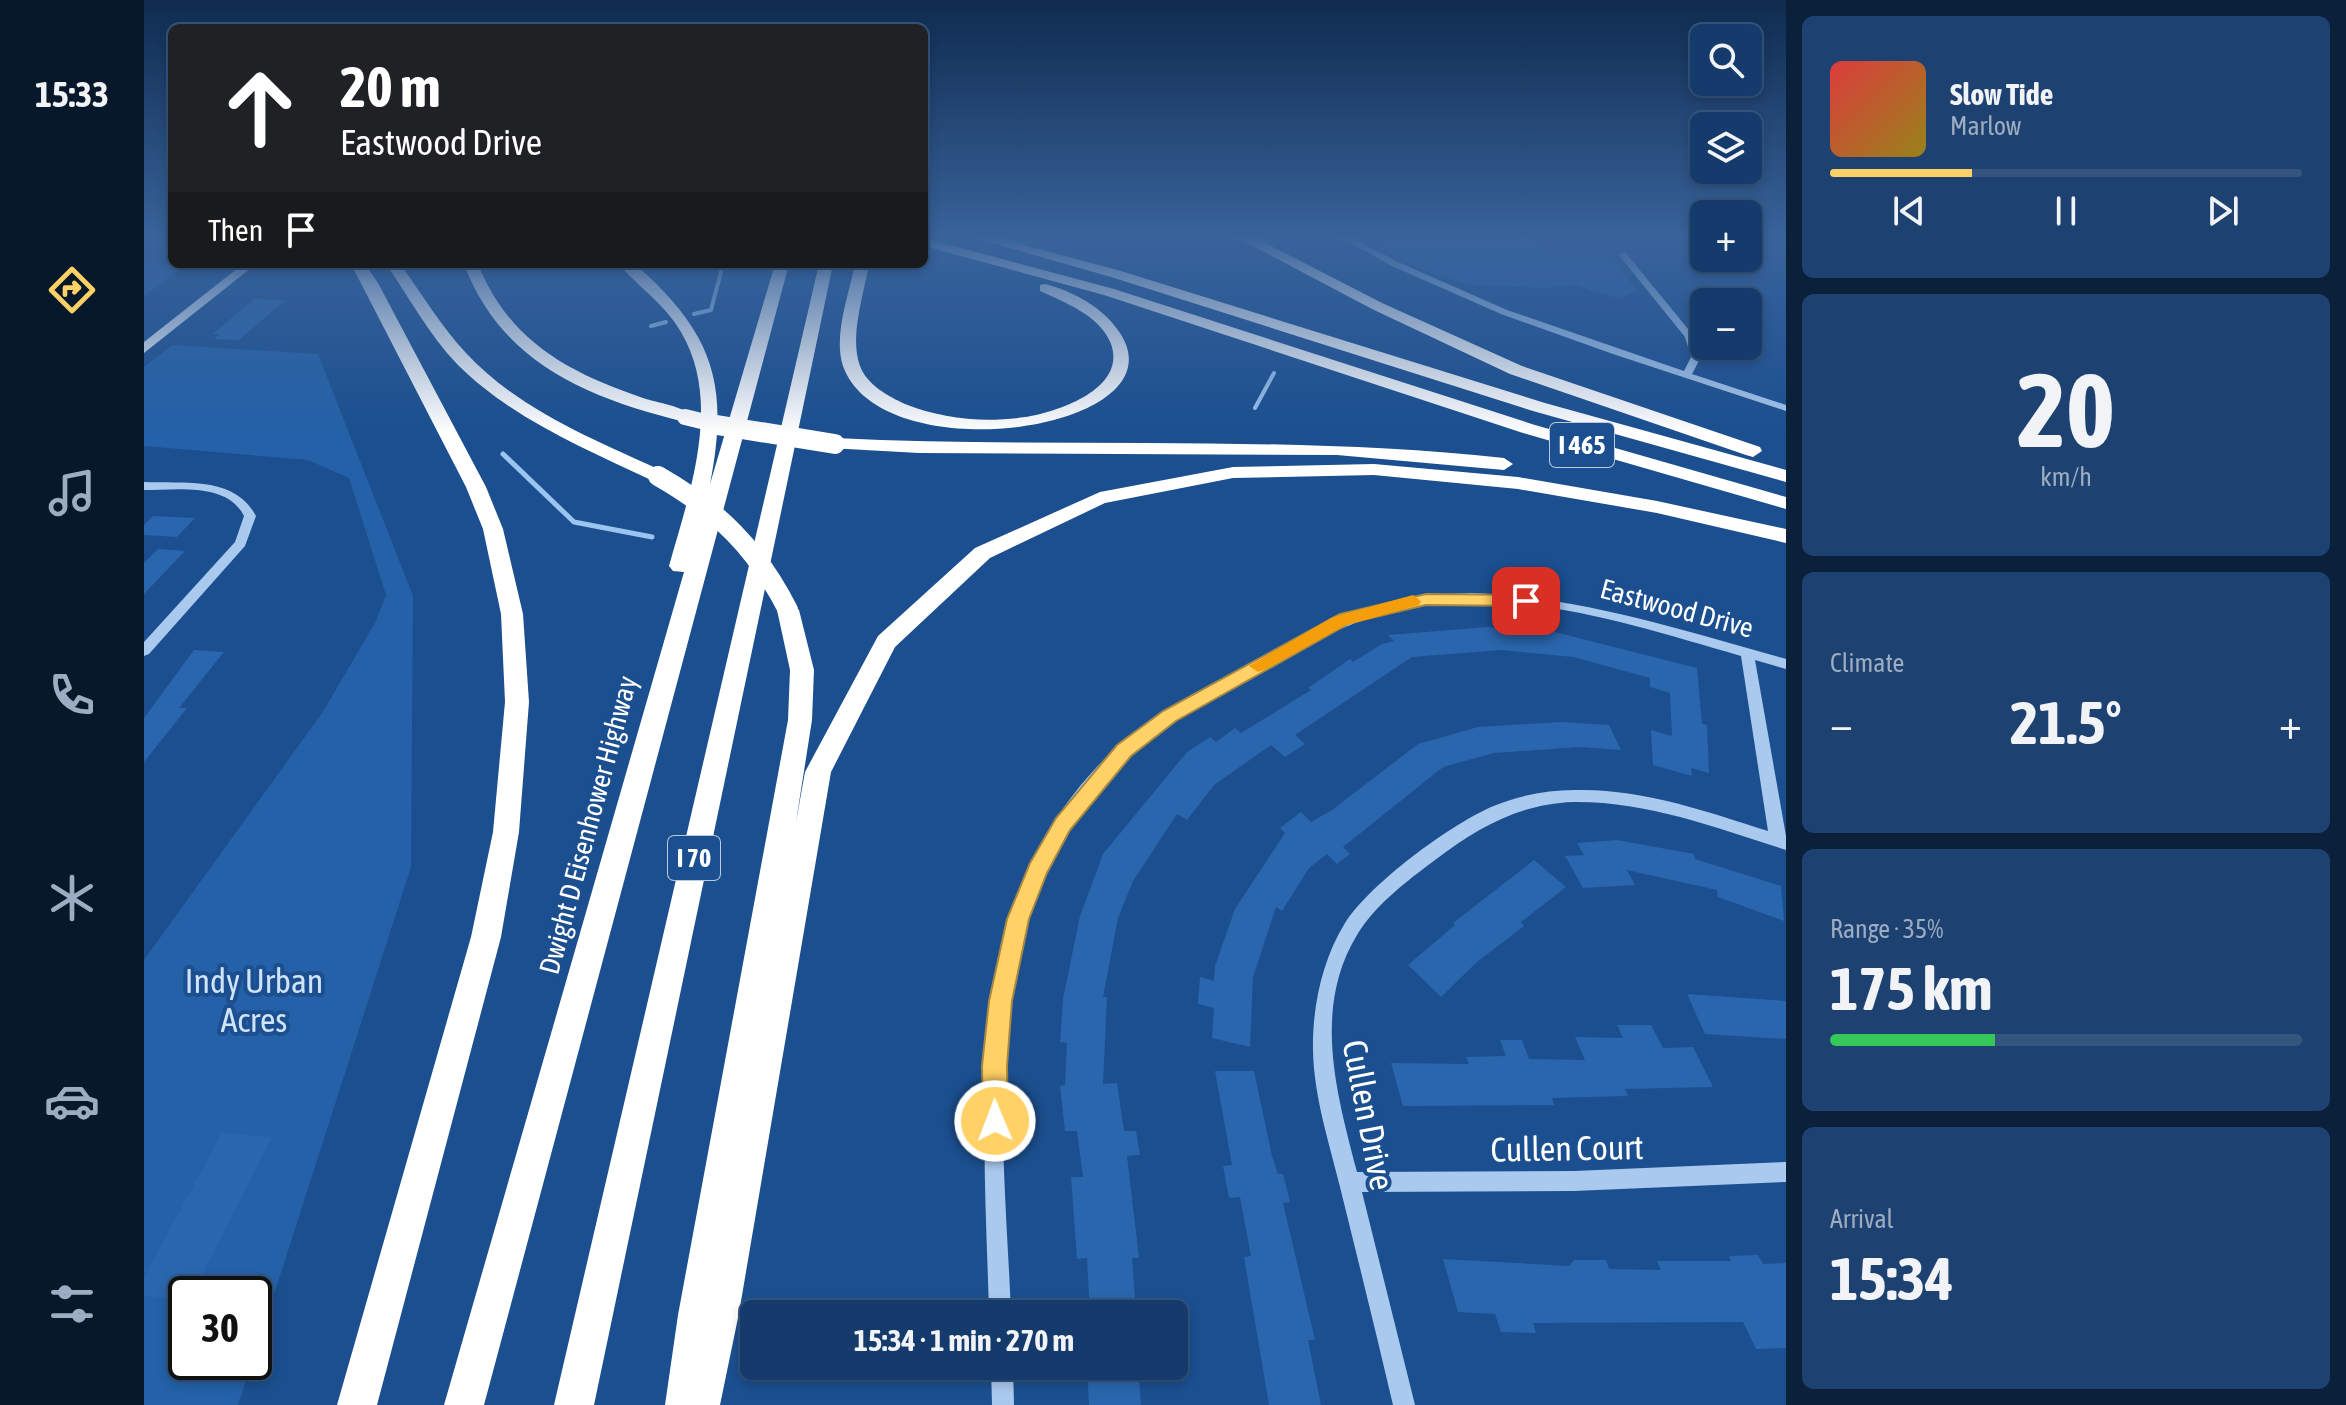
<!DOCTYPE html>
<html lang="en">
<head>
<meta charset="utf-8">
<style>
  body { margin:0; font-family:"Asap Condensed",sans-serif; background:#1d4271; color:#f1f3f6; height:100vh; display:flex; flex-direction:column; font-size:30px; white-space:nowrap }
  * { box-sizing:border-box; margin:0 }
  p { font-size:26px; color:#9dadc1 }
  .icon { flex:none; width:44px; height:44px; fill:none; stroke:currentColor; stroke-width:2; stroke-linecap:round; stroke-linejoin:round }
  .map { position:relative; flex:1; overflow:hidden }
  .drawer { display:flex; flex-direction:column; gap:16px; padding:16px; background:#0b203b; width:560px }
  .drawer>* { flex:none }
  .top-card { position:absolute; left:24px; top:24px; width:760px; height:244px; border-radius:12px; box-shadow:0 4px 12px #0003,0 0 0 2px #33557e; background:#202124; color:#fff; overflow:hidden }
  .fabs { position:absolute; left:1546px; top:24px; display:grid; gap:16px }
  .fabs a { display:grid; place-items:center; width:72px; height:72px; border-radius:12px; background:#143b6b; box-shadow:0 4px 12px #0003,0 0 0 2px #33557e; font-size:40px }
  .speed { position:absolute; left:24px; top:1276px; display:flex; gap:16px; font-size:40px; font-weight:700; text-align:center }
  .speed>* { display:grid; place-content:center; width:104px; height:104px; border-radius:50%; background:#143b6b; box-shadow:0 4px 12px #0003,0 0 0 2px #33557e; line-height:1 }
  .speed .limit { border:4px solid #111; border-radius:12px; background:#fff; color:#111 }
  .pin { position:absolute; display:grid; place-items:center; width:68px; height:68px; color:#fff; margin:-34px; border-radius:16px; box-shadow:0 4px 12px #0006 }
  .me { position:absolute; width:88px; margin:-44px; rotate:359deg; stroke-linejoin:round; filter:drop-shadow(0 0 6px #0008) }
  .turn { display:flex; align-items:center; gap:28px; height:168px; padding:0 40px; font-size:36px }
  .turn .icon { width:104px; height:104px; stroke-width:2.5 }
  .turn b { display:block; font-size:56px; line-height:68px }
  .then { display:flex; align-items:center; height:76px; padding:0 40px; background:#0003; gap:16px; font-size:30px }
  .big { font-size:60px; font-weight:700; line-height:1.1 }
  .drawer .widget { flex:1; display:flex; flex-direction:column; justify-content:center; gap:12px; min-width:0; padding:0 28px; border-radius:12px; background:#1d4271 }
  .drawer .dial { align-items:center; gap:0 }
  .dial b { font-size:104px; line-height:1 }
  .song { display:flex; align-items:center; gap:24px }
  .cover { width:96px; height:96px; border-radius:12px; background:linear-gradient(135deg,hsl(0 70% 55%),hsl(50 70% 35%)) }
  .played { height:8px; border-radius:4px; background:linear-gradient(90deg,#ffd166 30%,#33557e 30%) }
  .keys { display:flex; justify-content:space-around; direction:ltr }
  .heat { display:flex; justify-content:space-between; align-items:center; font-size:44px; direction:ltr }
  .charge { height:12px; border-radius:6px; background:linear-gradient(90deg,#34c759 35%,#33557e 0) }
  .trip { position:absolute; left:596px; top:1300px; width:448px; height:80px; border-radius:12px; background:#143b6b; box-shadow:0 4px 12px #0003,0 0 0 2px #33557e; font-weight:700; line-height:80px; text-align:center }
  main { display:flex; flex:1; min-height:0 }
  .tabs { display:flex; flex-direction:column; width:144px; justify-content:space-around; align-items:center; background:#08182b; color:#9dadc1 }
  .tabs .icon { width:56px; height:56px }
  .tabs .current { color:#ffd166 }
  .tabs b { font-size:36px; color:#f1f3f6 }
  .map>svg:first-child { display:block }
  .green { fill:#2461a8 }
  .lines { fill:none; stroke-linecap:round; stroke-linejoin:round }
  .stream-far1 { stroke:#9cc4f0; stroke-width:4 }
  .stream { stroke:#9cc4f0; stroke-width:5 }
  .building { fill:#2a66ad }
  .minor { fill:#a9c9ee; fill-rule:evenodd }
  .major { fill:#f0f6ff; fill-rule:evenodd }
  .highway { fill:#fff; fill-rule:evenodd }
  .highway-bridge-far1 { stroke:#fff; stroke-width:16 }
  .highway-bridge { stroke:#fff; stroke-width:20 }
  .route { fill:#ffd166; stroke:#a68842; stroke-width:2 }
  .slow { fill:#f59e0b }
  .labels { text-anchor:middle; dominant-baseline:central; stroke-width:8; stroke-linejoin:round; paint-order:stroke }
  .shield { fill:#1b4f8f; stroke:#bbcadd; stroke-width:2 }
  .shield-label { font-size:26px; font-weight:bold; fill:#fff }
  .street-label { font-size:28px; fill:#fff; stroke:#1b4f8f }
  .near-park-label { font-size:34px; fill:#cfe3fa; stroke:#1b4f8f }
  .near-street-label { font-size:34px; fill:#fff; stroke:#1b4f8f }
</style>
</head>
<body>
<main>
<nav class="tabs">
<b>15:33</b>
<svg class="icon current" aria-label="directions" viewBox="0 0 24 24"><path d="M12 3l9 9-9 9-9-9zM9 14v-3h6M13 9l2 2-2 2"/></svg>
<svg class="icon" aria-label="music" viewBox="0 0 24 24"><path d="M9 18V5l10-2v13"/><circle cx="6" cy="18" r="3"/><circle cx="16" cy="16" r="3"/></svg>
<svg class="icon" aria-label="phone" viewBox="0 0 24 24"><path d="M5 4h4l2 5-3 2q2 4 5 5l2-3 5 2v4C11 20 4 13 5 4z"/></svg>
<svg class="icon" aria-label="climate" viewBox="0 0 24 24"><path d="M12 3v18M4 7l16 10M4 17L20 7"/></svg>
<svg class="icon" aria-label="car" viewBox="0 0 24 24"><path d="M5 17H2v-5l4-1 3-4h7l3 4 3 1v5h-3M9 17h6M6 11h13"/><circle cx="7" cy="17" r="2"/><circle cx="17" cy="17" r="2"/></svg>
<svg class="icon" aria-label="filters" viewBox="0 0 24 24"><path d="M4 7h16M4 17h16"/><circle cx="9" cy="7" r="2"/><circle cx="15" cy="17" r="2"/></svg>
</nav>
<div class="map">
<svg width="1642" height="1405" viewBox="0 0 1642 1405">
  <rect width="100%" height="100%" fill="#1b4f8f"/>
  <path class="green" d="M1218,236H1387L1399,253L1464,255L1493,290L1476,299L1430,285L1404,288L1324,285L1260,262Z
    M28,345L174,354L269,596L267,867L110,1357V1294H42V1362H108L94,1405H0V960L178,713L231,623L242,595L205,478L164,460L0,446V367Z"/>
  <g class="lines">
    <path class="stream-far1" d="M550,314L567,310L579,264
      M507,326L522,322
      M1111,408L1130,373"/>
    <path class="stream" d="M359,454L430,522L508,537"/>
  </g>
  <path class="building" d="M0,263L28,264L42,265L0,296Z
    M110,299L141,300L95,340L70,339L76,334H69Z
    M9,516L51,518L33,537L0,535V525Z
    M14,549L41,551L0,594V563Z
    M1375,623L1401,626L1403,630L1553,668L1558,724L1563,725L1565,773L1547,768L1548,776L1509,765L1507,730L1528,736L1526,693L1506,687V678L1429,657L1357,650L1268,657L1151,735L1161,744L1141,757L1127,745L1070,785L1043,820L1033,814L989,881L974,918L959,997H963L959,1084L973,1083L980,1131H992L996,1155L983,1156L995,1258H988L992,1314H946L943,1258L933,1259L927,1177H939L933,1131H921L916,1086L921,1085L923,1043L916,1042L919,999L936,916L959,854L1043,752L1066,737L1072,742L1091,728L1097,733L1167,690L1164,688L1206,659L1209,662L1238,644L1250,641L1244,635L1344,627L1378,630Z
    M50,650L80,652L35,708H43L0,762V718Z
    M1417,722L1465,725L1477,750L1435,747L1350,753L1299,767L1199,847L1206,854L1193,864L1183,854L1165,868L1138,911L1132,907L1109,977L1106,1047L1068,1038L1070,1008L1054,1004L1056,977L1070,981L1071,966L1091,909L1141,833L1136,828L1157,812L1167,822L1188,810L1274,744L1334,727Z
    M1473,840L1550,854L1551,859L1637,886L1640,921L1574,897L1573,890L1483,870L1491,885L1439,888L1421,856L1440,855L1433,843Z
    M1390,860L1422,887L1377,922L1380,926L1333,962L1297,997L1264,965L1311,925L1309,923Z
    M1543,994L1642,1001V1039L1561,1034Z
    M1473,1025H1507L1519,1048L1549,1047L1569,1087L1481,1089L1484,1096L1408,1098L1410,1105L1259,1106L1247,1063L1325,1064L1322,1057L1362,1056L1356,1040H1378L1385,1059L1441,1060L1431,1037L1479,1038Z
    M1071,1071H1110L1128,1156L1134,1174H1139L1146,1202L1139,1203L1171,1340H1164L1177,1405H1125L1100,1257L1107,1256L1096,1197L1085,1198L1079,1166L1088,1165Z
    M78,1133L128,1137L48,1294H42V1299L0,1296V1277Z
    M1614,1255L1619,1264L1642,1263V1348L1612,1349L1599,1322L1389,1323L1392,1333L1357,1332L1351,1314L1314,1312L1299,1259L1425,1266L1430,1260H1462L1465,1269L1517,1270L1513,1261H1587L1585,1256Z
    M943,1366H994L997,1405H945Z"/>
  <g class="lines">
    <path class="minor" d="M1194,236H1204L1254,262L1363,310L1540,371L1547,357L1541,337L1474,254L1481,252L1549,335L1557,357L1548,374L1642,405V411L1469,354L1357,314L1248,266Z
      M0,482C40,484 90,475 112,516L101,546L5,654L0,656V642L91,542L100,516C83,482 33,490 0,490Z
      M1328,593C1437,597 1538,630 1642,659V669L1611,660L1642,836V850C1573,828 1503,801 1429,802C1375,804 1333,828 1291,860C1263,881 1231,905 1213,935C1168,1009 1193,1095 1213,1172L1430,1171L1642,1162V1182L1430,1191L1218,1192L1271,1405H1249C1232,1332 1214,1260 1196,1187C1185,1142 1170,1097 1169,1051C1168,1008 1178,960 1201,923C1227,883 1303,827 1347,807C1373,796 1402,790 1430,790C1497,788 1561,811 1624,831L1597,656C1499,628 1398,594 1295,603C1228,608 1172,639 1115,672C1079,693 1041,710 1007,736C946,782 901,853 880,926C846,1052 862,1186 867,1314H845C840,1114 813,879 986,736C1018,710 1054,692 1090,673C1138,647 1184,617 1238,604C1268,596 1297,594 1328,593Z
      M847,1366H869L870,1405H848Z"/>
    <path class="major" d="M99,264H112L0,353V342Z"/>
    <path class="highway" d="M824,236H847L977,271L1401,403L1642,470V482L1389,411L967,277Z
      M1090,236H1108L1238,303L1378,366L1616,447L1618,451L1609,457L1602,455L1366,374L1228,309Z
      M780,238L970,289L1391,425L1642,497V509L1379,433L960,295L780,246Z
      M207,264H221L234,283L342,487L359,529L379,614L385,702L375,832L357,937L233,1405H193L327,937L349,832L361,702L357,614L339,529L322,487Z
      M242,264H256C278,294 297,326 322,353C375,410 451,440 521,472V480H507C439,448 367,418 313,364C285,335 265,297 242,264Z
      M320,264H334C365,341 423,372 499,398C514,403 539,406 550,417L541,422C444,398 357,363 320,264Z
      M475,264H491C568,332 586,382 566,484L631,264H645L340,1405H300L540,572L529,571L525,566C545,494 579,403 537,332C521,304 495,288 475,264Z
      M675,264H689L450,1405H410Z
      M711,264H725C720,294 705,336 716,366C723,385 744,396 761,404C799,419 840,423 881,417C913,412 983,389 967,344C957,316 920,302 896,291V285L901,284C929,291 960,308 976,333C1040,431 737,474 699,366C689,336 705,294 711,264Z
      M691,438C914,449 1137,434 1360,458L1369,464L1360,470L1193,455L775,453L685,448L682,444Z
      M1230,464L1374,477L1513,501L1642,529V543L1513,513L1374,489L1230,475L1089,478L961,503L846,558L751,647L687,772L595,1313L576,1405H521L534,1315L644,720L646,670L633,610L636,604L644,602L655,610L670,670L668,720L652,822L661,772L734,636L831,548L956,492L1089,467Z"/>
    <path class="highway-bridge-far1" d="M541,417L582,427"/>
    <path class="highway-bridge" d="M573,425L691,444
      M514,476C574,510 613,549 644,610"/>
  </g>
  <linearGradient id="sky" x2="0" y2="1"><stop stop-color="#0f2b4f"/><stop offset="0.55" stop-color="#39639b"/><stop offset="1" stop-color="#39639b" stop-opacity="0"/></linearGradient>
  <rect width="1642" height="433" fill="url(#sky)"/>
  <path class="route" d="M1282,594L1382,595L1390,601L1382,606L1282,605L1206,623L1032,721L987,756L926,830L903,873L885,919L868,1001L863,1066L864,1121L860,1130L851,1134L843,1130L839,1121L838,1066L845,1001L863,919L886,863L912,818L973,745L1019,711L1196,614Z"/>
  <path class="slow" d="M1269,595L1277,601L1275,605L1200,626L1120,670L1114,672L1105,666L1189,617Z"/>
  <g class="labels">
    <g class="shield">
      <rect x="1406" y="423" width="64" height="44" rx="6"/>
      <rect x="524" y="836" width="52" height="44" rx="6"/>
    </g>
    <g class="shield-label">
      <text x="1438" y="445">I 465</text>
      <text x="550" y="858">I 70</text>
    </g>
    <g class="street-label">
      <text transform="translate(1533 608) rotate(15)">Eastwood Drive</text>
      <text transform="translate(444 825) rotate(-75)">Dwight D Eisenhower Highway</text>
    </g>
    <g class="near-park-label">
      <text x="110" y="980">Indy Urban<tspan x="110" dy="39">Acres</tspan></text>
    </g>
    <g class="near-street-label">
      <text transform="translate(1225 1115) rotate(79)">Cullen Drive</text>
      <text transform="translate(1423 1148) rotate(-1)">Cullen Court</text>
    </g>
  </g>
</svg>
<div class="fabs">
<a><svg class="icon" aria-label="search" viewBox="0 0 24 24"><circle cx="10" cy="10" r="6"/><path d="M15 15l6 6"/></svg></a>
<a><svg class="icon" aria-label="layers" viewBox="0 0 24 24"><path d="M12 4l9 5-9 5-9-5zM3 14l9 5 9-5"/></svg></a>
<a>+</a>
<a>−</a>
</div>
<div class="speed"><div class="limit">30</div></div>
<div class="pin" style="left:1382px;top:601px;background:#d93025"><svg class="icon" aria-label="arrive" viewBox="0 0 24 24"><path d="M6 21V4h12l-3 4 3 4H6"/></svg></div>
<svg class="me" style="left:851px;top:1121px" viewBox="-20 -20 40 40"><circle r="17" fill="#ffd166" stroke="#fff" stroke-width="3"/><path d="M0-11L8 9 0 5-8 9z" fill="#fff"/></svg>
<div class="trip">15:34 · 1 min · 270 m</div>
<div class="top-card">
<div class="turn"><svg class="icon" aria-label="ahead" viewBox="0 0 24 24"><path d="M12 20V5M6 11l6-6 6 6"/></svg><div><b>20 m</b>Eastwood Drive</div></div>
<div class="then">Then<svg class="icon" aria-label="arrive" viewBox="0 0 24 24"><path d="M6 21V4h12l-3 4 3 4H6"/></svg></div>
</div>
</div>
<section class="drawer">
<div class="widget">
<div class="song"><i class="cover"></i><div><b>Slow Tide</b><p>Marlow</p></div></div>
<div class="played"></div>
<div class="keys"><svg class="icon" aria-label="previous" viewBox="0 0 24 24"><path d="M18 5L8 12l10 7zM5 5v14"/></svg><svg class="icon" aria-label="pause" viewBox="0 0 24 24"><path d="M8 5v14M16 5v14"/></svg><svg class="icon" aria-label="next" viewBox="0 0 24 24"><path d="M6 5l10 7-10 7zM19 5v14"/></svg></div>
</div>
<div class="widget dial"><b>20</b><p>km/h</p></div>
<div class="widget"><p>Climate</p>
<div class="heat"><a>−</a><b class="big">21.5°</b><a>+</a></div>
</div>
<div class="widget"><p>Range · 35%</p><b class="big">175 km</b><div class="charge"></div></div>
<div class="widget"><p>Arrival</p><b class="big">15:34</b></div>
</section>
</main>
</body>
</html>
